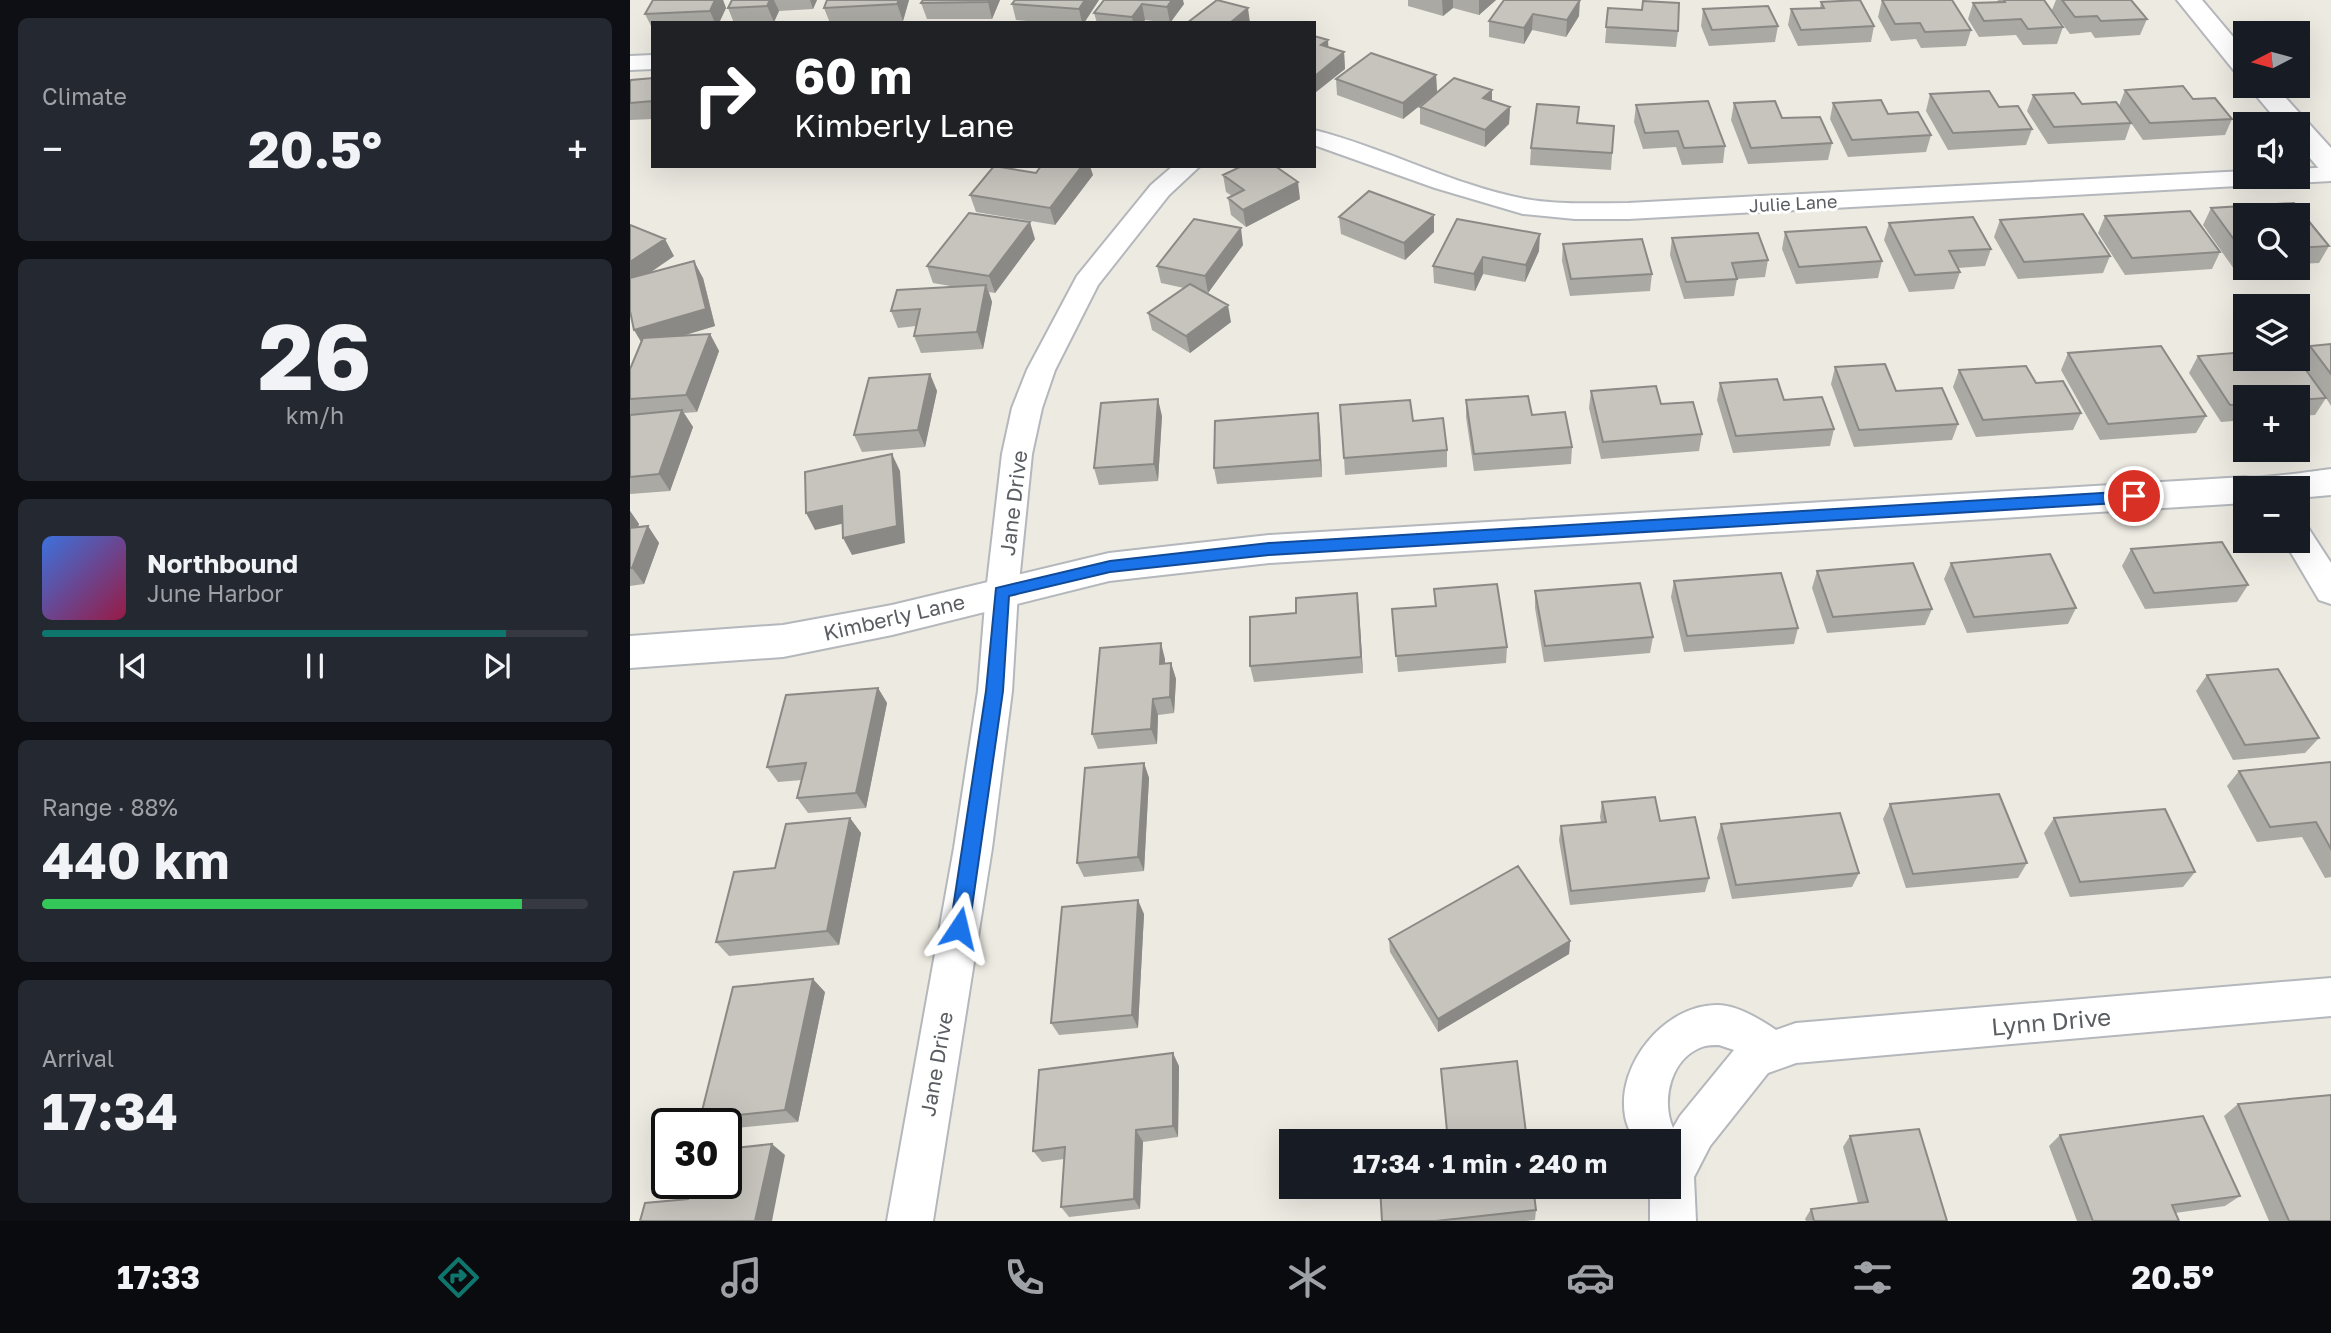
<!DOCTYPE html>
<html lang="en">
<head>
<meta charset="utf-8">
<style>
  body { margin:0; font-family:"Golos Text",sans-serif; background:#242831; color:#f1f3f6; height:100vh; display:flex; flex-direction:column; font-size:26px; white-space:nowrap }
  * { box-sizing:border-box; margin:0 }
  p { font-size:23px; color:#9ea1a6 }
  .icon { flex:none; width:38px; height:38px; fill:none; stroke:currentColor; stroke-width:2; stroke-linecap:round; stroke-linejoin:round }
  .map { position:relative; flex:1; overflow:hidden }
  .drawer { display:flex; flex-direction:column; gap:18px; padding:18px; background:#0d0f14; width:630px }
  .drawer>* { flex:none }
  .hud { position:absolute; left:21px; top:21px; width:665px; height:147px; border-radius:0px; box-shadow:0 7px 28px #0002; background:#202124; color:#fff; overflow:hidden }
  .needle { width:46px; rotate:264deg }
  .fabs { position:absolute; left:1603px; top:21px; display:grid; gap:14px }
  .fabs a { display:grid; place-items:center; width:77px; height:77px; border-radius:0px; background:#171b24; box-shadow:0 7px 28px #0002; font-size:35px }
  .speed { position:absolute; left:21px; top:1108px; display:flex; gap:14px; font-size:35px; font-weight:700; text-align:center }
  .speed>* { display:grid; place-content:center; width:91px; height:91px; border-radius:50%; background:#171b24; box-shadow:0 7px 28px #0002; line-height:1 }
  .speed .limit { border:4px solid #111; border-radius:10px; background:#fff; color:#111 }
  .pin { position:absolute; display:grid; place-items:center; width:60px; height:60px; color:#fff; margin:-30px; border:4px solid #fff; border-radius:50%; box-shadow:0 2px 7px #0007 }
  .me { position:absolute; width:77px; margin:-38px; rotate:10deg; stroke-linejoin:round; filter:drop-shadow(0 0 5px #0008) }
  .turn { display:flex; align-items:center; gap:24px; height:147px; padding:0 28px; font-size:32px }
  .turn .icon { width:91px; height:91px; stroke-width:2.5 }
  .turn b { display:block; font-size:49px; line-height:60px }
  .big { font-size:52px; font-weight:700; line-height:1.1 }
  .drawer .widget { flex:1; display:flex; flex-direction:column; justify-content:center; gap:10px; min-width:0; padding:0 24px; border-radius:10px; background:#242831 }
  .drawer .dial { align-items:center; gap:0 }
  .dial b { font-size:91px; line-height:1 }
  .song { display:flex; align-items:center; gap:21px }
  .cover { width:84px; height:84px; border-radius:10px; background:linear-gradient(135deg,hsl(220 70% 55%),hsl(340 70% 35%)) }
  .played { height:7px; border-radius:4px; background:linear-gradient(90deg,#0f766e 85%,#363941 85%) }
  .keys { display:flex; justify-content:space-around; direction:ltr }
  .heat { display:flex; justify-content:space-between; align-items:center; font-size:38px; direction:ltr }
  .charge { height:10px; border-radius:5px; background:linear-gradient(90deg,#34c759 88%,#363941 0) }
  .trip { position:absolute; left:649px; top:1129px; width:402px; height:70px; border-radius:0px; background:#171b24; box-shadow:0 7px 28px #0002; font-weight:700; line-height:70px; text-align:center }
  .tabs { display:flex; height:112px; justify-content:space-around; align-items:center; background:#090b0e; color:#9ea1a6 }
  .tabs .icon { width:49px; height:49px }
  .tabs .on { color:#0f766e }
  .tabs b { font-size:32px; color:#f1f3f6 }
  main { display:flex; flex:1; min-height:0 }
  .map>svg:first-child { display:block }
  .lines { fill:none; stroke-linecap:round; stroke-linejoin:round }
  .minor-casing { stroke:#b4b7bb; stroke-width:4 }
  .tertiary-casing { stroke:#b4b7bb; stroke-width:4 }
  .secondary-casing { stroke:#b5b7bd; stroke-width:4 }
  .minor { fill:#fff; fill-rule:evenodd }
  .tertiary { fill:#fff; fill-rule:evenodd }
  .secondary { fill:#fff; fill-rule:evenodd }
  .wall { fill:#aba9a3 }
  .shaded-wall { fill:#8b8985 }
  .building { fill:#c7c4be; stroke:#8b8985; stroke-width:2 }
  .route { fill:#1a73e8; stroke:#114b97; stroke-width:2 }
  .labels { text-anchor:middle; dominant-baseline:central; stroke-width:6; stroke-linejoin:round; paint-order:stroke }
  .far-street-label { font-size:18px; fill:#5a5d61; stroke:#fff }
  .street-label { font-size:21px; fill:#5a5d61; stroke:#fff }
  .near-street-label { font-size:24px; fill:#5a5d61; stroke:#fff }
</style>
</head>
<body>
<main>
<section class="drawer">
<div class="widget"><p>Climate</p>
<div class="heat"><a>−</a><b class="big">20.5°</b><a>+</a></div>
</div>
<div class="widget dial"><b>26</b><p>km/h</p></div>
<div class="widget">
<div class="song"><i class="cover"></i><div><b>Northbound</b><p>June Harbor</p></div></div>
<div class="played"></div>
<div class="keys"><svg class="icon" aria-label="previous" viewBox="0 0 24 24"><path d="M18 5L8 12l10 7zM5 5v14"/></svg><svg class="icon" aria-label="pause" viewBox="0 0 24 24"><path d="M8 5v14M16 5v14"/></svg><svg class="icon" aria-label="next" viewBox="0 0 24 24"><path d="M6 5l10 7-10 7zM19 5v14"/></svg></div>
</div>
<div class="widget"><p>Range · 88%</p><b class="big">440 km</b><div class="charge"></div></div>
<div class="widget"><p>Arrival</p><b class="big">17:34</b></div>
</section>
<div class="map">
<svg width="1701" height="1221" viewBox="0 0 1701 1221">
  <rect width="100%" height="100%" fill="#eceae1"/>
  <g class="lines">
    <g class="minor-casing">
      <path id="minor" d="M23,55V69L0,70V56Z
        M684,130C756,148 822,185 895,199C929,205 964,203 998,203L1615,171V177H1668V169L1701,167V181L998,219H945L893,214L805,188L684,145Z
        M543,166H570L539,195L468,285L425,370L412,408L402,454L388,592L382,691L362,848L303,1221H257L324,848L348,691L356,592L372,454L382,408L397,370L447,276L521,185Z
        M1668,525L1679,529L1701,563V604L1689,600L1654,541H1668Z
        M1701,978V1016L1166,1063L1138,1073L1080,1146L1064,1177L1066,1221H1020V1186H1040V1141H1004C1001,1133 996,1124 995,1116C986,1064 1035,1005 1087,1005C1107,1005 1130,1019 1146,1030L1166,1023ZM1089,1045L1104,1050L1050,1116L1043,1128C1031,1101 1040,1059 1072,1047C1077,1045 1084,1045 1089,1045Z"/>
    </g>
    <g class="tertiary-casing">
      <path id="tertiary" d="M1701,469V495L1668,498V488H1615V503L639,563L479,581L262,635L153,657L0,668V636L153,625L262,605L479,553L639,535L1615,477C1625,480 1685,471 1701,469Z"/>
    </g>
    <g class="secondary-casing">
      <path id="secondary" d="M1547,0H1572L1615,51V75L1606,73Z
        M1618,86H1645L1701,148V174L1691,171L1668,144V124H1650Z"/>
    </g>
    <use href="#minor" class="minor"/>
    <use href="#tertiary" class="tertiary"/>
    <use href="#secondary" class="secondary"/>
  </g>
  <path class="wall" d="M23,0H93L96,8L89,23H23V30L15,14Z
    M102,0H187L183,9L149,11L144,22L104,23L98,8Z
    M197,0H279L273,21L232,23H200L194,8Z
    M370,0L362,19H297L291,3Z
    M469,0L454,23H419L386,20L382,4Z
    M474,0L554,4L540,23L515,20L513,23H467L464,13Z
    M778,0H866L849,15L823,8L813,16L778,6Z
    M874,0L949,16L936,37L902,30L894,44L859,37V21Z
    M1252,0L1341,30L1336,46L1291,48L1286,39L1261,41L1248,17Z
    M1368,0H1414L1433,27L1427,44L1393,45L1386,35L1349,37L1338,19L1343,3L1367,2Z
    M1426,0H1501L1517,19L1510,35L1465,38L1461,32L1440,34L1422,10Z
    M1191,2L1244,26L1241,42L1168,46L1158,25L1161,9L1190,8Z
    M978,8L1012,10L1048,31L1046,47L975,43Z
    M1073,9L1148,26L1145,42L1079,46L1071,26Z
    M684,36L698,40V47L714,52L715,69L686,92L684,91Z
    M806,75L807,92L773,119L707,95L706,79Z
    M23,78V119L0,120V82Z
    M1495,90L1563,99L1602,119L1595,135L1513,140L1501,123L1495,140L1418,144L1397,111L1403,95L1452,104L1489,106Z
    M1300,94L1369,107L1402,129L1396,145L1318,150L1296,111Z
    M862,101L880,107L879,124L855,147L790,124V107Z
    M1104,103L1152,118L1202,143L1198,160L1118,164L1101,120Z
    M1203,103L1258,114L1301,135L1296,152L1218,157L1200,119Z
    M1006,105L1095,146L1093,163L1052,165L1046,147L1013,149L1004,122Z
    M948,124L984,126L981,170L900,165L901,148Z
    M406,173L463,175L425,225L346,212L340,195Z
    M593,175L670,199L616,227L601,215L598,198L602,196L596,192Z
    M1664,203L1699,246L1689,263L1668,264V215H1615L1616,268L1604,269L1573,225L1581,208Z
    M1475,216L1590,252L1582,269L1495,275L1468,233Z
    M709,217L804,232L775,260L711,234Z
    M827,219L909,251L895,282L853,274L845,291L804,283L803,266Z
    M1370,220L1480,256L1473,273L1388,279L1364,237Z
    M1259,223L1361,249L1355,266L1328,268L1330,272L1324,289L1279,292L1254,240Z
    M0,225L44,256L20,273L73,278L85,326L53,336L80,334L89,351L67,412L54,413L63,427L40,491L0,494V369L12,342Z
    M1155,232L1252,261L1248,278L1166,284L1152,249Z
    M1042,238L1138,260L1135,277L1107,279L1104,296L1054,299L1040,255Z
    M405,239L365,293L359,292L362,302L353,349L291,353L284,336L286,326L268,328L261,311L326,287L303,283L297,266Z
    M933,244L1022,274L1020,291L940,296L932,261Z
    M613,245L578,293L575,292L601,322L560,353L522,330L518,313L554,288L531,283L527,266Z
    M1701,344V406L1696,398L1685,415L1668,416V397H1615V420L1591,422L1559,373L1568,356L1653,367L1672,366L1670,363L1680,346Z
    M1438,353L1576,416L1566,433L1470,440L1431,370Z
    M1205,367L1266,391L1328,424L1322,440L1224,447L1201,384Z
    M1329,370L1406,383L1451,413L1443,430L1346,437L1323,387Z
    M300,374L307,391L295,447L232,452L224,435Z
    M1090,383L1204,429L1200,446L1103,453L1087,400Z
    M961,391L1031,404L1072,434L1069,451L971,459L959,408Z
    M836,400L902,415L942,447L941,464L844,471L836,417Z
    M688,413L690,430L692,477L587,484L584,468Z
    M532,416L528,481L469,485L464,468Z
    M783,421L817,450V467L715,475L714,458Z
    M0,511L9,524L8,527L18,526L29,543L14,584L0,586Z
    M1501,549L1618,585L1607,602L1515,609L1492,566Z
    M1321,563L1446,608L1438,624L1337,633L1314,579Z
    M1187,571L1302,609L1295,625L1197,633L1182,588Z
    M1044,581L1168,628L1164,644L1054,652L1041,597Z
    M804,589L877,647L876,663L768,672L762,609L805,606Z
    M905,591L1023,637L1020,653L914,662L905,608Z
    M727,593L733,673L624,682L620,666L666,613Z
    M535,659V664L541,663L546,679L544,713L528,715L527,744L468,749L462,734Z
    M1577,675L1689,738L1675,753L1603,760L1566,691Z
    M248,688L257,703L236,808L178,813L167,798L172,780L148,782L137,767Z
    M1701,762V877L1695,878L1672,837L1627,842L1597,786L1609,771Z
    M514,763L519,778L514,871L454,877L447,863Z
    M972,802L1030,821L1079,878L1075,892L940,905L929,840L931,826L971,822L970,817Z
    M1260,804L1397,863L1388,878L1276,888L1253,819Z
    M220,818L231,833L209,945L99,956L86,942L145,868Z
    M1424,818L1565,872L1553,887L1440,897L1414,833Z
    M1091,824L1229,873L1222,887L1102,899L1087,838Z
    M514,914L508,1028L429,1035L421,1023Z
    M759,939L940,941L939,954L808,1032L760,952Z
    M195,992L168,1122L96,1129V1124H76L70,1119Z
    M549,1066L548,1137L513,1142L510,1209L439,1217L431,1207L434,1159L412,1162L403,1151Z
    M1608,1104L1701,1221H1639L1594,1116Z
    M1430,1135L1610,1196L1595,1206L1545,1213L1549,1221H1447L1419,1146Z
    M1220,1136L1317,1221H1176L1175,1219L1181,1209L1228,1203L1213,1147Z
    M906,1210L905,1220L896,1221H752Z"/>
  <path class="shaded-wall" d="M85,0H93L96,8L89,23H85L80,11Z
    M140,0H144L149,11L144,22L137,6Z
    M180,0H187L183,9Z
    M269,0H279L273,21L267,4Z
    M359,0H370L362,19L358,2Z
    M455,0H469L454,23H452L449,9Z
    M542,0H553L554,4L540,23L537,7Z
    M812,0H823V8L813,16Z
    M849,0H866L849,15Z
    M950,0L949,16L936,37L937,20Z
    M512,4L515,20L513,23H503L502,17Z
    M618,8L620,23H601V22Z
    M903,14L902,30L894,44V28Z
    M698,40L699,57L691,45Z
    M714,52L715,69L686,92L685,76Z
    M806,75L807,92L773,119V103Z
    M862,90V107L853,98Z
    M880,107L879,124L855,147V130Z
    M452,166H460L463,175L425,225L420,208Z
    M668,182L670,199L616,227L613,210Z
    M804,215V232L775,260L774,243Z
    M400,222L405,239L365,293L359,276Z
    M611,228L613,245L578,293L575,276Z
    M910,234L909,251L895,282L896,265Z
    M35,239L44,256L0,286V262Z
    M853,257V274L845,291L844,274Z
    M64,261L73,278L85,326L14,347L4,330Z
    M356,285L362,302L353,349L347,332Z
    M598,305L601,322L560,353L556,336Z
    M80,334L89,351L67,412L56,395Z
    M300,374L307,391L295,447L288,430Z
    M528,399L532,416L528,481L524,464Z
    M52,410L63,427L40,491L29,474Z
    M688,413L690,430L692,477L690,460Z
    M262,454L270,471L275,543L222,555L213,538Z
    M212,506L220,522L185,530L176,513Z
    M0,511L9,524L1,545L0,544Z
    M18,526L29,543L14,584L2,568Z
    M727,593L729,609L733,673L731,657Z
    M531,643L535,659L534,680L530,664Z
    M541,663L546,679L544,713L540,697Z
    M248,688L257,703L236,808L226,793Z
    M523,699L528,715L527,744L521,729Z
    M514,763L519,778L514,871L508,857Z
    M220,818L231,833L209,945L197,931Z
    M508,900L514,914L508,1028L502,1015Z
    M940,941L939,954L808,1032V1019Z
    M183,979L195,992L168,1122L155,1110Z
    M543,1053L549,1066L548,1137L543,1126Z
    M506,1130L513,1142L510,1209L504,1199Z
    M142,1144L155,1155L142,1221H125Z"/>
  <path class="building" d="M23,0H85L80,11L15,14Z
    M102,0H140L137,6L98,8Z
    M197,0H269L267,4L194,8Z
    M293,0H359L358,2L291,3Z
    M385,0H455L449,9L382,4Z
    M474,0H542L537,7L512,4L502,17L464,13Z
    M587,0L618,8L601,22L604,23H557Z
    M874,0H950L937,20L903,14L894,28L859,21Z
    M1230,0L1244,26L1171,30L1161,9L1194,8L1191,2Z
    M1252,0H1322L1341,30L1295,32L1290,23L1265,24Z
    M1374,0H1414L1433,27L1398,29L1391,19L1354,21L1343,3L1375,2Z
    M1432,0H1501L1517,19L1471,21L1467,16L1445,17Z
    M1013,1L1049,3L1048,31L976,27L978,8L1012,10Z
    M1138,6L1148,26L1082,30L1073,9Z
    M684,36L698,40L691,45L714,52L685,76Z
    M741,53L806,75L773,103L706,79Z
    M23,78V101L0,103V82L1,80Z
    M824,78L862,90L853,98L880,107L855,130L790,107Z
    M1553,86L1563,99L1585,98L1602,119L1520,123L1495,90Z
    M1359,91L1369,107L1388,106L1402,129L1323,133L1300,94Z
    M1444,93L1452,104L1486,102L1501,123L1424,127L1403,95Z
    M1251,100L1258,114L1288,112L1301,135L1222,140L1203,103Z
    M1078,101L1095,146L1054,148L1048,131L1015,133L1006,105Z
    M1145,101L1152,118L1190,117L1202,143L1121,148L1104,103Z
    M907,104L949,107L947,123L984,126L982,153L901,148Z
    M364,166L406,173L411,166H452L420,208L340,195Z
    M612,166H645L668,182L613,210L598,198L614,190L593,175Z
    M739,191L804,215L774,243L709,217Z
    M1664,203L1699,246L1668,248V215H1615V251L1613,252L1581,208Z
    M1560,211L1590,252L1502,258L1475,216Z
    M339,213L400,222L359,276L297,266Z
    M1453,214L1480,256L1394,262L1370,220Z
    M1343,217L1361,249L1319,251L1330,272L1285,275L1259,223Z
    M564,219L611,228L575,276L527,266Z
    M827,219L910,234L896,265L853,257L844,274L803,266Z
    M0,225L35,239L0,262Z
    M1236,227L1252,261L1169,267L1155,232Z
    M1128,233L1138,260L1102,263L1107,279L1056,282L1042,238Z
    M1012,239L1022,274L941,279L933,244Z
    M64,261L76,309L4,330L0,311V278Z
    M560,284L598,305L556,336L518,313Z
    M356,285L347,332L284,336L290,309L261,311L267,290Z
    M80,334L56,395L0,399V369L13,338Z
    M1701,344V374L1680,346Z
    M1531,346L1576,416L1478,424L1438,353Z
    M1615,352V359H1647L1653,367L1673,366L1696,398L1668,400V397H1615V404L1600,405L1568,356Z
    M1255,364L1266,391L1312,388L1328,424L1229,430L1205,367Z
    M1396,366L1406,383L1433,381L1451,413L1353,420L1329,370Z
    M300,374L288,430L224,435L239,378Z
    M1147,379L1154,400L1192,397L1204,429L1106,436L1090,383Z
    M1026,386L1031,404L1063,402L1072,434L973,442L961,391Z
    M898,396L902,415L935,412L942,447L844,454L836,400Z
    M528,399L524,464L464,468L471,403Z
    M780,400L783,421L813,418L817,450L714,458L710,405Z
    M52,410L29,474L0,477V415Z
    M688,413L690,460L584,468L585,421Z
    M262,454L267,526L213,538L212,506L176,513L175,472Z
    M18,526L2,568H0V528Z
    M1592,542L1618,585L1524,593L1501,549Z
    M1420,554L1446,608L1344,617L1321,563Z
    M1283,563L1302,609L1203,617L1187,571Z
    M1151,573L1168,628L1057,636L1044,581Z
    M1010,583L1023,637L915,646L905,591Z
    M867,584L877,647L766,656L762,609L806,606L804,589Z
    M727,593L731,657L620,666V617L666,613V598Z
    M531,643L530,664L541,663L540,697L523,699L521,729L462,734L470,648Z
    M1648,669L1689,738L1615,745L1577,675Z
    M248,688L226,793L167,798L176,763L137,767L156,695Z
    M1701,762V849L1686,822L1640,827L1609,771Z
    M514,763L508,857L447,863L455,768Z
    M1369,794L1397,863L1283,874L1260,804Z
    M1025,797L1030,821L1065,817L1079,878L941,891L931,826L976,822L972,802Z
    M1535,809L1565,872L1450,882L1424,818Z
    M1210,813L1229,873L1106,885L1091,824Z
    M220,818L197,931L86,942L104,872L145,868L156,824Z
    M888,866L940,941L808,1019L759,939Z
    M508,900L502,1015L421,1023L432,907Z
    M183,979L155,1110L70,1119L103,987Z
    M543,1053V1126L506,1130L504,1199L431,1207L435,1147L403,1151L409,1070Z
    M887,1061L897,1141H818L811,1069Z
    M1701,1095V1221H1659L1608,1104Z
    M1573,1116L1610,1196L1542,1205L1549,1221H1463L1430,1135Z
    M1289,1129L1317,1221H1184L1181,1209L1238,1202L1220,1136Z
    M142,1144L125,1221H10L15,1203L58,1199L62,1183H96V1149Z
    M750,1186H903L906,1210L806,1221H752Z"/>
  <path class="route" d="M1504,491L1511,496L1504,502L639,555L480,572L379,596L373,691L339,928L336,934L329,937L322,934L320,928L356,691L366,588L480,561L639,543Z"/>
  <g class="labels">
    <g class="far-street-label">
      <text transform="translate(1163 203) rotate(-3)">Julie Lane</text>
    </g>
    <g class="street-label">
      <text transform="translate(383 503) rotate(-83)">Jane Drive</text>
      <text transform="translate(264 617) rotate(-13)">Kimberly Lane</text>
      <text transform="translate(306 1064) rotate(-80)">Jane Drive</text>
    </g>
    <g class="near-street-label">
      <text transform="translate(1421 1021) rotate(-5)">Lynn Drive</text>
    </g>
  </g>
</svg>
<div class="fabs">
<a><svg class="needle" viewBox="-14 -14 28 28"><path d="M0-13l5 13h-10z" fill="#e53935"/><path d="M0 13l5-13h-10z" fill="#9ea1a6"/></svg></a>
<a><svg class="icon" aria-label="sound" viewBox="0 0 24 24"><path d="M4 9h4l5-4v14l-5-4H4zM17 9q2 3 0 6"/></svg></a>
<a><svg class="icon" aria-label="search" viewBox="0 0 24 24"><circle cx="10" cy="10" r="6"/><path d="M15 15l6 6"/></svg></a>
<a><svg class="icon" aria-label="layers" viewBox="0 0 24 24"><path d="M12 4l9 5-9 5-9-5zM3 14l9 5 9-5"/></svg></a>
<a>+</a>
<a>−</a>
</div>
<div class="speed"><div class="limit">30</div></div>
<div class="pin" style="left:1504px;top:496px;background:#d93025"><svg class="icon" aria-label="arrive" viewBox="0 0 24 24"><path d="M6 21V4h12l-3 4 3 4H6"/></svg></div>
<svg class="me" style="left:329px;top:928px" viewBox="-20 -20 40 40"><path d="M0-17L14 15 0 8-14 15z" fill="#1a73e8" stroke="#fff" stroke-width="4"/></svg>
<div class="trip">17:34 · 1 min · 240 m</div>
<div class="hud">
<div class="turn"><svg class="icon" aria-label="right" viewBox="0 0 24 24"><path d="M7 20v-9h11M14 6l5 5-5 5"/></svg><div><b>60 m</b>Kimberly Lane</div></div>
</div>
</div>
</main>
<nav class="tabs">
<b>17:33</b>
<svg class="icon on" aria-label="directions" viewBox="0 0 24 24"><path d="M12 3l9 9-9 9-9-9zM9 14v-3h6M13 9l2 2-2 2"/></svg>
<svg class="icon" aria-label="music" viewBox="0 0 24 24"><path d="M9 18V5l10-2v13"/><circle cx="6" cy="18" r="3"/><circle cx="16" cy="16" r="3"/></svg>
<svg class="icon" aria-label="phone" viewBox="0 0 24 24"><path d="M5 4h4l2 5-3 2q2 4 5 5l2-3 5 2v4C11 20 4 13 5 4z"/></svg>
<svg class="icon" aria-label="climate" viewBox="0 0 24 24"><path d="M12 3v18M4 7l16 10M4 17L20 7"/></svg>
<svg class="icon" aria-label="car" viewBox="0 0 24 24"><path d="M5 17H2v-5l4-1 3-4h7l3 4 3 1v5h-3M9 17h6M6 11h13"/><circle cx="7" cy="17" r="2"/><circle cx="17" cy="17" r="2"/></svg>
<svg class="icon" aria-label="filters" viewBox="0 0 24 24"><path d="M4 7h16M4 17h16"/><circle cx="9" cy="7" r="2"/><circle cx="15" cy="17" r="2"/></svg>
<b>20.5°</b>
</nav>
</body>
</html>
